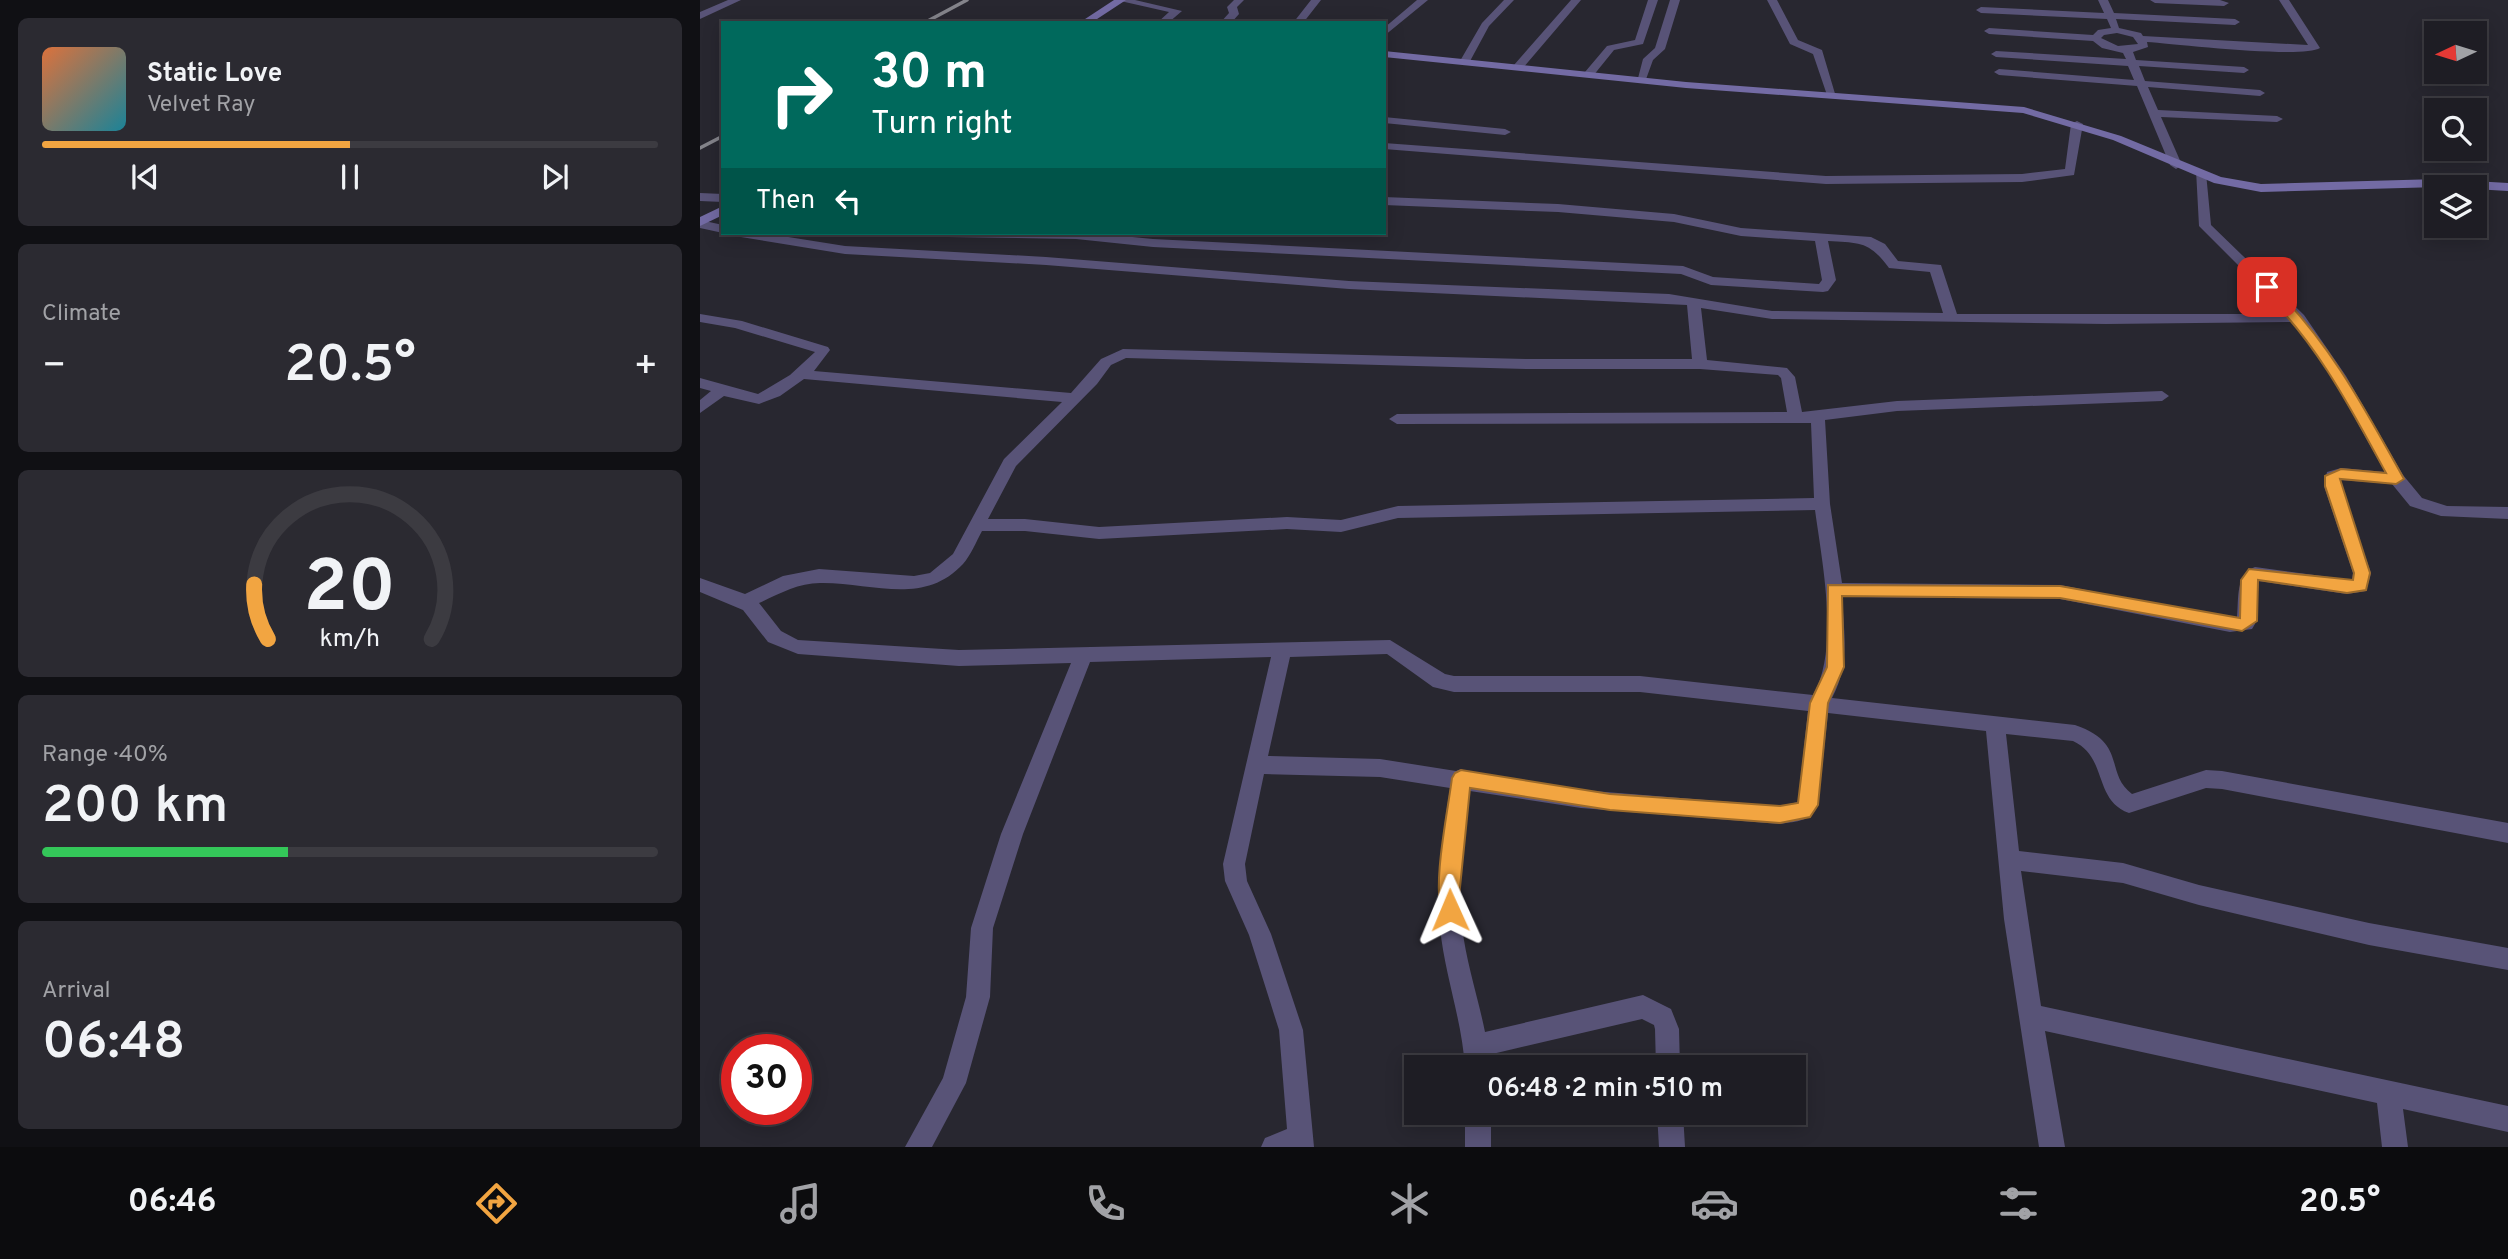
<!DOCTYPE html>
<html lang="en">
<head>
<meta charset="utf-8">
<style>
  body { margin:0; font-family:Overpass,sans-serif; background:#2b2a31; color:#f1f3f6; height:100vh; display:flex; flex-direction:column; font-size:26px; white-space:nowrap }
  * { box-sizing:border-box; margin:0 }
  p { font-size:23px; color:#a1a2a6 }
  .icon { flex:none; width:38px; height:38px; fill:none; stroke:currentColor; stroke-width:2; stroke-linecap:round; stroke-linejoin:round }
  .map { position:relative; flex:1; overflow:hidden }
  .panel { display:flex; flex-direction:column; gap:18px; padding:18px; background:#101014; width:700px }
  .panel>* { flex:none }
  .guide { position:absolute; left:21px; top:21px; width:665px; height:214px; border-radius:0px; box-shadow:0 4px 18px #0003,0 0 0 2px #3c3b41; background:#00695c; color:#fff; overflow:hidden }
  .needle { width:46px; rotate:266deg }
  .fabs { position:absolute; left:1724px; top:21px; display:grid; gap:14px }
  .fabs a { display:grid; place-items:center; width:63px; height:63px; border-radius:0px; background:#1e1d24; box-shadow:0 4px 18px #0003,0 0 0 2px #3c3b41; font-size:35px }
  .speed { position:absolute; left:21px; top:1034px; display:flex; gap:14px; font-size:35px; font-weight:700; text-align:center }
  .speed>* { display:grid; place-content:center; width:91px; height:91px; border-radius:50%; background:#1e1d24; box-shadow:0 4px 18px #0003,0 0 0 2px #3c3b41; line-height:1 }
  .speed .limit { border:10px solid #d22; background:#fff; color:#111 }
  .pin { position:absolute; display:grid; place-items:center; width:60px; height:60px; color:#fff; margin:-30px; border-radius:14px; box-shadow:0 4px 10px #0006 }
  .me { position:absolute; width:77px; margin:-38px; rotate:359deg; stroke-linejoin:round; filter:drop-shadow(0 0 5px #0008) }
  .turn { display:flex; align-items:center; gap:24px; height:147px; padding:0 35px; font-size:32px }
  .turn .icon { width:91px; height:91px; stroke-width:2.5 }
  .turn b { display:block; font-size:49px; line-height:60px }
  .then { display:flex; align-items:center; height:66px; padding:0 35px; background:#0003; gap:14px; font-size:26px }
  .big { font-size:52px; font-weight:600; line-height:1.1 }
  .panel .tile { flex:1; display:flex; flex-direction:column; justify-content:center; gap:10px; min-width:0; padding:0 24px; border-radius:10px; background:#2b2a31 }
  .panel .dial { align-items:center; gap:0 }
  .dial svg { height:182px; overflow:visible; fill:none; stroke:#3c3b41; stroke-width:7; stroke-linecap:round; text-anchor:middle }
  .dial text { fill:#f1f3f6; stroke:none }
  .song { display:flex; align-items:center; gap:21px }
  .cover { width:84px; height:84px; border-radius:10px; background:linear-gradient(135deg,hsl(20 70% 55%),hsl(190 70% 35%)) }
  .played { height:7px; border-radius:4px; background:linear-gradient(90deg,#f2a541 50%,#3c3b41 50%) }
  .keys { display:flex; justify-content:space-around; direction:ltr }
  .heat { display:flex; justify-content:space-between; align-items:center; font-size:38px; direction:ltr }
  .charge { height:10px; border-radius:5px; background:linear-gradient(90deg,#34c759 40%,#3c3b41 0) }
  .trip { position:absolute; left:704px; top:1055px; width:402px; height:70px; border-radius:0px; background:#1e1d24; box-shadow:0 4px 18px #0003,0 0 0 2px #3c3b41; font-weight:600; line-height:70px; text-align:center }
  .tab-bar { display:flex; height:112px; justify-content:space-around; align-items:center; background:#0c0c0e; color:#a1a2a6 }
  .tab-bar .icon { width:49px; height:49px }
  .tab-bar .selected { color:#f2a541 }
  .tab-bar b { font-size:32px; color:#f1f3f6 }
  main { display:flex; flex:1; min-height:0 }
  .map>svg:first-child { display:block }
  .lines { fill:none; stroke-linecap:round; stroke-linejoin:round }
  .street { fill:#585377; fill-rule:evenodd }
  .secondary { fill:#736ba4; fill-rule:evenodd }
  .rail { stroke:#84848b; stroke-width:3.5 }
  .route { fill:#f2a541; stroke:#9d6b2a; stroke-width:2 }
</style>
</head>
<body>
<main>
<section class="panel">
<div class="tile">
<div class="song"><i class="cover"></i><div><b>Static Love</b><p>Velvet Ray</p></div></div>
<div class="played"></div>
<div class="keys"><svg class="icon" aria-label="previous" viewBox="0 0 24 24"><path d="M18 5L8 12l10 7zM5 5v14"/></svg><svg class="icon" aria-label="pause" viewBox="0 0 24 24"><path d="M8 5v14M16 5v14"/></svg><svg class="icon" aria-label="next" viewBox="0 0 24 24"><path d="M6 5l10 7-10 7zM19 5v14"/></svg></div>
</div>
<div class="tile"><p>Climate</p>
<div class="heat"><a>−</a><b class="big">20.5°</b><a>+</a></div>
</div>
<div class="tile dial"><svg viewBox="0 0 100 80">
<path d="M14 69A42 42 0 1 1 86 69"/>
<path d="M14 69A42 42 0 0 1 8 45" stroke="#f2a541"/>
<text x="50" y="56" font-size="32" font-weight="700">20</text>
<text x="50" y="72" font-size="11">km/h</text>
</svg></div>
<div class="tile"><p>Range · 40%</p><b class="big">200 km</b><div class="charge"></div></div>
<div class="tile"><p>Arrival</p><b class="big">06:48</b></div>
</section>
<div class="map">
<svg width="1808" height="1147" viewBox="0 0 1808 1147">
  <rect width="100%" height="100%" fill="#282730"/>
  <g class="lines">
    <path class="street" d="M28,0H41L0,19V12Z
      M416,0H435L482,11L468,23H457L469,12Z
      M534,0H544L537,7L539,14L531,23H520L529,13L527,7Z
      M611,0H621L603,23H593Z
      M717,0H728L684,36V28Z
      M804,0H814L789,26L769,63H761L760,61L782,23Z
      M871,0H881L822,69H814V65Z
      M948,0H958L943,44L914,50L893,76H885V72L907,46L935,40Z
      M970,0H980L965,49L953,60L945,82H937L943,59L955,48Z
      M1067,0H1077L1098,40L1122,50L1136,97L1127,95L1113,54L1090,44Z
      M1398,0H1408L1414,13L1535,19L1540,22L1535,25L1416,19L1419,28L1441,33L1443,36L1608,45L1579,0H1589L1620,48C1603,59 1476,44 1447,42L1448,47L1433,52L1436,60L1544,67L1549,70L1544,73L1439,66L1445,81L1560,90L1565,93L1560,96L1448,87L1458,110L1577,116L1583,119L1577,122L1461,117L1482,165L1476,169L1470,165L1437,86L1299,75L1294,72L1299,69L1434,80L1428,66L1296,57L1291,54L1296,51L1426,59L1423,53L1402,48L1393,41L1289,34L1284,31L1289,28L1393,35L1398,30L1411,28L1407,19L1281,13L1276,10L1281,7L1404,13ZM1417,33L1433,37L1438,44L1418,46L1401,38L1404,35Z
      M1450,0H1520L1529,3L1524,6L1455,3Z
      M684,117L805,129L811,132L805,135L684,123Z
      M1377,121L1383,124L1374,175L1322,182L1126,184L684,149V143L1126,176L1322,174L1365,169L1371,124Z
      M1496,170L1506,173L1511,225L1604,315L1646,376L1703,475L1722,498L1747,506L1808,507V519L1741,516L1710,506L1692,484L1641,480L1640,486L1671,573L1666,591L1647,594L1559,581L1555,624L1552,629L1530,632L1360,599L1142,597C1144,632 1150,665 1132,698L1375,725C1428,743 1404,773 1432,794L1506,770L1522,771L1808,823V843L1522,789L1506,788L1429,813C1393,800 1408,757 1373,741L1306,734L1319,851L1423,863L1499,885L1669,923L1808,948V970L1669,945L1499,905L1423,883L1321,871L1341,1006L1808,1106V1132L1703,1109L1708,1147H1682L1677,1103L1345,1031L1365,1147H1339L1304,919L1286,731L1128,713L1118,805C1111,822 1097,821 1080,824L881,808L770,791C764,836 757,881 762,926C766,962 778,997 785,1032L943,995L971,1009L979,1029L980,1068H956L955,1029L954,1025L942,1019L788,1055L789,1068H765C762,1020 745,976 740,928C735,881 743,834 750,788L680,777L564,774L545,864L547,881L571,934L603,1030L614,1147H561L565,1138L587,1129L579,1030L549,935L525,881L523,864L571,657L390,662L323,834L293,928L290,997L266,1083L232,1147H205L243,1078L266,997L271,928L301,834L371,663L259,666L98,654L68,642L43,610L0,592V578L45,594L83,576L119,569L214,576L230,573L253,554L304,459L362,402L104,379L80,396L59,404L24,396L0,413V400L11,391L0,388V378L58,394L90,375L115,352L35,328L0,322V314L42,321L128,347L130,350L114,371L371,393L401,359L423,349L826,359H992L987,305L649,289L346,265L145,254L41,237L35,233H63L145,246L346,257L649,281L969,294L1072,311L1243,313L1230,272L1189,268C1169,241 1160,243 1128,241L1136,280L1128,291L1123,292L1011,285L981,274L453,247L376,239L248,237L242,233H391L453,239L983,266L1013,277L1119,284L1122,280L1115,241L1041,236L974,222L858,212L684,205V197L858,204L974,214L1041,228L1171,237L1185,244L1198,261L1241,265L1257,314H1587L1499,226ZM1001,308L1072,319L1406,324L1595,322L1632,377L1685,472L1641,468L1627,472L1624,486L1653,573L1652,580L1555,567C1535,574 1539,600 1537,617L1530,618L1360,585L1142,583L1130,504L1125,420L1197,411L1462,401L1469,396L1462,391L1197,401L1102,412L1095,377L1087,368L1007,360ZM426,358L826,369H1000L1078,375L1081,378L1087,412L697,414L689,419L697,424L1111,423L1114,498L698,506L641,520L587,517L399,527L325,519H288L316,466L397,384L411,365ZM1115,510C1122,562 1140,649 1113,695L940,676H754L745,674L690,640L259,650L98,640L81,631L59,603C79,594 98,583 120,583C171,582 223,607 263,564C271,555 276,542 282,531H325L399,539L587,529L641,532L698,518ZM687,654L733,687L754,692H940L1108,711L1098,802L1080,806L881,790L769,773L761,769L756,771L680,759L568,756L590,657Z
      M0,193L23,194V202L0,201Z
      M0,220L23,225V233L0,228Z
      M765,1113H791V1147H765Z
      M957,1113H983L985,1147H959Z"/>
    <path class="secondary" d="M414,0H426L391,23H379Z
      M684,51L986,82L1324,107L1421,136L1521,177L1561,184L1739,179L1808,183V191L1739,187L1561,192L1514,183L1413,140L1323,113L986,88L684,57Z
      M23,206V215L0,226V217Z"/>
    <path class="rail" d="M224,23L267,0
      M0,148L23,136"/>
  </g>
  <path class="route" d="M1562,285H1571C1629,341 1665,409 1704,479L1696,484L1640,479L1670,573L1666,590L1647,593L1558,580L1557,621L1542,631L1360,598L1142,596L1144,667L1128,703L1118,805L1110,817L1080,823L910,810L770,788L757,917L750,920L743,917C731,889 748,811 752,778L755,773L761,770L910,794L1080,806L1098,803L1110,703L1127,667L1128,585L1360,586L1540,618L1541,580L1549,569L1653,580L1654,573L1625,486V476L1641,469L1686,473C1650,407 1617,343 1562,290Z"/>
</svg>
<div class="fabs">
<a><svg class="needle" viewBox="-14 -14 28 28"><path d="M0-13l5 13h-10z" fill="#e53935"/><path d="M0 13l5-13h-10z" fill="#a1a2a6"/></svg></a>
<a><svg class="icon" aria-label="search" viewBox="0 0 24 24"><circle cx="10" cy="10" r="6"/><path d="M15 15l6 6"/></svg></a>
<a><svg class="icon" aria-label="layers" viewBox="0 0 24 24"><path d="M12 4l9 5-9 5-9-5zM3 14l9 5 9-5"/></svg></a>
</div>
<div class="speed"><div class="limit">30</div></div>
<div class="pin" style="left:1567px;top:287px;background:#d93025"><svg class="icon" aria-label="arrive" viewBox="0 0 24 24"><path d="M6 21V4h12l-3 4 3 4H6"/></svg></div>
<svg class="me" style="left:750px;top:910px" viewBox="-20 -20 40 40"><path d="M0-17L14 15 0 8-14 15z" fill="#f2a541" stroke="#fff" stroke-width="4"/></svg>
<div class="trip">06:48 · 2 min · 510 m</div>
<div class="guide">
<div class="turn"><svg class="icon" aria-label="right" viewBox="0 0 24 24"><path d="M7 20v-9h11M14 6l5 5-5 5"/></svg><div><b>30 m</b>Turn right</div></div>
<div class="then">Then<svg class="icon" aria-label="left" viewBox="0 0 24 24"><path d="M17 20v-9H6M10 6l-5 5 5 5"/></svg></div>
</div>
</div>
</main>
<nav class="tab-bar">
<b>06:46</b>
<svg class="icon selected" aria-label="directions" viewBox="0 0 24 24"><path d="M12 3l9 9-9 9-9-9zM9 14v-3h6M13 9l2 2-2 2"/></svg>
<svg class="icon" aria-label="music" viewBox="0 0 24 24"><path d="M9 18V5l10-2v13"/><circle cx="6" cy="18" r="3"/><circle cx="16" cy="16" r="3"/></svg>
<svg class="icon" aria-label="phone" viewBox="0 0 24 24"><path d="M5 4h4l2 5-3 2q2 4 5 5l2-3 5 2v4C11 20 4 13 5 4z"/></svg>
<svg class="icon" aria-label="climate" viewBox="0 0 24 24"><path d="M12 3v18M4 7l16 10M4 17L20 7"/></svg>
<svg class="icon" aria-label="car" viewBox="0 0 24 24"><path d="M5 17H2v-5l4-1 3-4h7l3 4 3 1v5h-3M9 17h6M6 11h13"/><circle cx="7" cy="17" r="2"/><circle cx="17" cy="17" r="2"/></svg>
<svg class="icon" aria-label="filters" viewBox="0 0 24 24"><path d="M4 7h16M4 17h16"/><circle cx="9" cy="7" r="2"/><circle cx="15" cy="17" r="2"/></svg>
<b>20.5°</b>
</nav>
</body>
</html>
